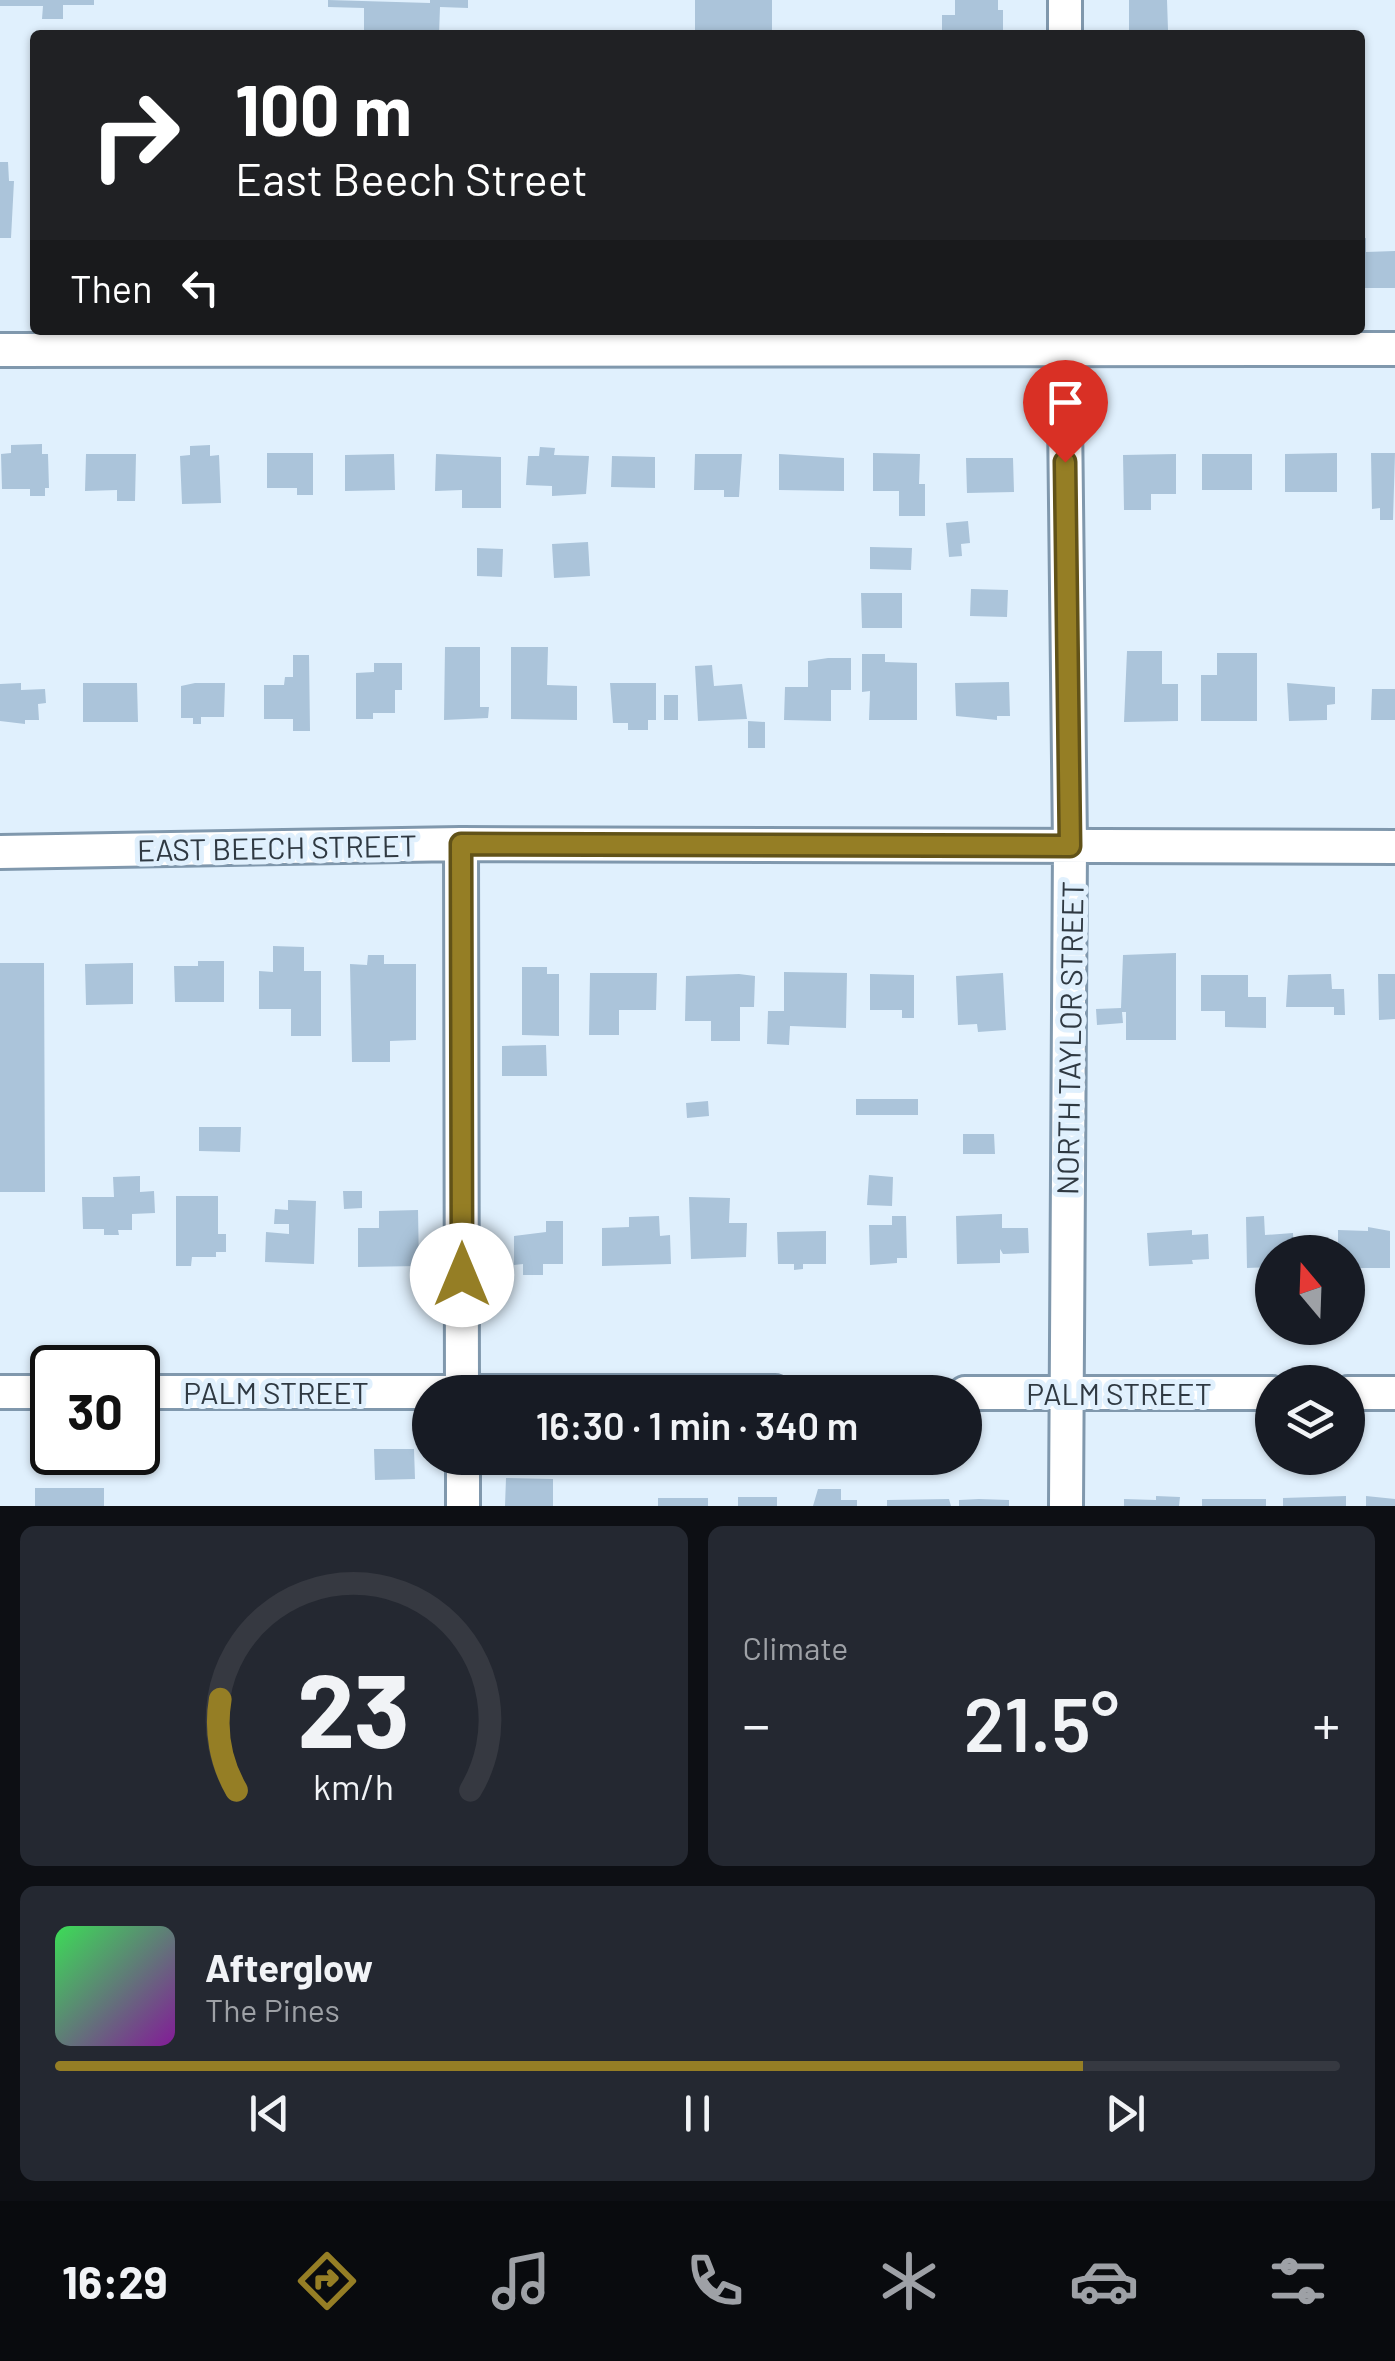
<!DOCTYPE html>
<html lang="en">
<head>
<meta charset="utf-8">
<style>
  body { margin:0; font-family:Barlow,sans-serif; background:#242831; color:#f1f3f6; height:100vh; display:flex; flex-direction:column; font-size:38px; white-space:nowrap }
  * { box-sizing:border-box; margin:0 }
  p { font-size:32px; color:#9ea1a6 }
  .icon { flex:none; width:55px; height:55px; fill:none; stroke:currentColor; stroke-width:2; stroke-linecap:round; stroke-linejoin:round }
  .map { position:relative; height:1506px; overflow:hidden }
  .sheet { display:flex; flex-direction:column; gap:20px; padding:20px; background:#0d0f14; flex:1 }
  .sheet>* { flex:none }
  .top-card { position:absolute; left:30px; top:30px; width:1335px; height:305px; border-radius:10px; box-shadow:0 2px 8px #0004; background:#202124; color:#fff; overflow:hidden }
  .needle { width:65px; rotate:341deg }
  .controls { position:absolute; left:1255px; top:1235px; display:grid; gap:20px }
  .controls a { display:grid; place-items:center; width:110px; height:110px; border-radius:50%; background:#171b24; box-shadow:0 2px 8px #0004; font-size:50px }
  .speed { position:absolute; left:30px; top:1345px; display:flex; gap:20px; font-size:50px; font-weight:700; text-align:center }
  .speed>* { display:grid; place-content:center; width:130px; height:130px; border-radius:50%; background:#171b24; box-shadow:0 2px 8px #0004; line-height:1 }
  .speed .limit { border:5px solid #111; border-radius:15px; background:#fff; color:#111 }
  .pin { position:absolute; display:grid; place-items:center; width:85px; height:85px; color:#fff; margin:-102px -42px; border-radius:50% 50% 50% 0; rotate:-45deg; box-shadow:0 0 10px #0007 }
  .pin .icon { rotate:45deg }
  .me { position:absolute; width:110px; margin:-55px; rotate:0deg; stroke-linejoin:round; filter:drop-shadow(0 0 8px #0008) }
  .turn { display:flex; align-items:center; gap:35px; height:210px; padding:0 40px; font-size:45px }
  .turn .icon { width:130px; height:130px; stroke-width:2.5 }
  .turn b { display:block; font-size:70px; line-height:85px }
  .then { display:flex; align-items:center; height:95px; padding:0 40px; background:#0003; gap:20px; font-size:38px }
  .big { font-size:75px; font-weight:600; line-height:1.1 }
  .sheet .card { flex:1; display:flex; flex-direction:column; justify-content:center; gap:15px; min-width:0; padding:0 35px; border-radius:15px; background:#242831 }
  .sheet .dial { align-items:center; gap:0 }
  .dial svg { height:260px; overflow:visible; fill:none; stroke:#363941; stroke-width:7; stroke-linecap:round; text-anchor:middle }
  .dial text { fill:#f1f3f6; stroke:none }
  .song { display:flex; align-items:center; gap:30px }
  .cover { width:120px; height:120px; border-radius:15px; background:linear-gradient(135deg,hsl(130 70% 55%),hsl(290 70% 35%)) }
  .played { height:10px; border-radius:5px; background:linear-gradient(90deg,#957e25 80%,#363941 80%) }
  .keys { display:flex; justify-content:space-around; direction:ltr }
  .heat { display:flex; justify-content:space-between; align-items:center; font-size:55px; direction:ltr }
  .sheet .tiles { flex:1; display:grid; gap:20px; grid-template-columns:1fr 1fr }
  .card:last-child { grid-column:span 2 }
  .trip { position:absolute; left:412px; top:1375px; width:570px; height:100px; border-radius:50px; background:#171b24; box-shadow:0 2px 8px #0004; font-weight:600; line-height:100px; text-align:center }
  .tabs { display:flex; height:160px; justify-content:space-around; align-items:center; background:#090b0e; color:#9ea1a6 }
  .tabs .icon { width:70px; height:70px }
  .tabs .active { color:#957e25 }
  .tabs b { font-size:45px; color:#f1f3f6 }
  .map>svg:first-child { display:block }
  .building { fill:#abc4da }
  .lines { fill:none; stroke-linecap:round; stroke-linejoin:round }
  .minor-casing { stroke:#8098ad; stroke-width:38 }
  .minor { stroke:#fff; stroke-width:32 }
  .route-casing { stroke:#615218; stroke-width:25 }
  .route { stroke:#957e25; stroke-width:18 }
  .labels { text-anchor:middle; dominant-baseline:central; stroke-width:10; stroke-linejoin:round; paint-order:stroke }
  .street-label { font-size:30px; fill:#2f3942; stroke:#e0f0fd }
</style>
</head>
<body>
<div class="map">
<svg width="1395" height="1506" viewBox="0 0 1395 1506">
  <rect width="100%" height="100%" fill="#e0f0fd"/>
  <path class="building" d="M0,0H94V5H63V19H42L43,6H0Z
    M328,0L430,3V0H468V8L440,7L439,35H364V8L328,7Z
    M695,0H772V30H695Z
    M955,0H998V10H1003V35H942V15H955Z
    M1129,0H1167L1168,30H1176V35L1129,32Z
    M0,162H8L9,181H14L11,238H0Z
    M1366,238V252L1395,251V288H1364V281H1360V239Z
    M42,444V454H48L49,488H45V496H30V489H2L1,454L11,453V445Z
    M210,445V456L219,455L221,503L182,504L180,456L190,455V446Z
    M540,447L555,448L554,455L589,456L586,494L552,496V486L526,485L528,456H539Z
    M267,453H313V495H297V488H267Z
    M873,453L920,454L919,484H925V516H899V491H873Z
    M1337,453V492H1285V454Z
    M1371,453H1395L1393,520H1380V508L1372,509Z
    M86,454H136L135,501H117V490L85,491Z
    M394,454L395,490L345,491V455Z
    M436,454L501,457V508H462V490L435,491Z
    M695,454H742L739,497H724V490H694Z
    M779,454L844,458V491L779,490Z
    M1176,454V494H1151V510H1124L1123,455Z
    M1202,454H1252V490H1202Z
    M612,456L655,457V488L611,487Z
    M966,458H1013L1014,492L967,493Z
    M968,521L970,543L961,544L962,556L949,557L946,523Z
    M588,542L590,576L554,578L552,544Z
    M870,547L912,548L911,570L870,569Z
    M477,548L503,549L502,577L477,576Z
    M971,589L1008,590L1007,617L970,616Z
    M861,593H902V628H862Z
    M445,647H480V707H489L488,718L444,720Z
    M511,647H548L547,685L577,686V720L511,719Z
    M1127,651H1162V684H1178V721L1124,722Z
    M1217,653H1257V721H1201V675H1217Z
    M862,654H885V662L917,663V720H869L870,691L862,692Z
    M293,655H309L310,731H293V719H264V685H284L285,677H293Z
    M828,658H851V690H831V721L784,720L785,687H808V661Z
    M374,663H402V690H395V713H373V719H356V673L374,672Z
    M712,665L714,686L742,684L747,719L698,721L695,666Z
    M1009,682L1010,716H997V720L956,716L955,683Z
    M21,683V690L45,689L46,703L38,704L39,720H25V724L0,721V684Z
    M83,683H137L138,722H83Z
    M195,683H225L224,717H201V724H193V718H181V686Z
    M610,683H656V720H648V730H628V723H613Z
    M1287,683L1335,687V704L1327,705V720L1289,721Z
    M1372,689H1395V720H1371Z
    M664,695H678V720H664Z
    M748,721L765,722V748H748Z
    M273,946L304,947V971H321V1036H291V1009H259V971L273,972Z
    M1176,953V1040H1126V1012H1122L1123,1023L1097,1025L1096,1009L1121,1008L1123,955Z
    M368,955H384V964H416V1040L390,1041V1062H352L350,964L367,965Z
    M198,961H224V1002H175L174,966H198Z
    M0,963H44L45,1192H0Z
    M133,963V1004L86,1005L85,964Z
    M522,967H547V974H559V1036L522,1035Z
    M784,972L847,973L846,1028L790,1026L789,1045L767,1044L768,1011H784Z
    M590,973H657L656,1010H619V1035H589Z
    M1003,973L1006,1030L978,1032L977,1024L958,1025L956,976Z
    M739,974L755,976L754,1007H740V1041H711V1021H685L686,976Z
    M870,974L914,975V1018H902V1010H870Z
    M1331,974L1332,989H1344L1345,1015H1334V1007H1286L1288,975Z
    M1378,974H1395V1019L1379,1020Z
    M1201,975H1248V997H1266V1028L1225,1027V1011H1201Z
    M546,1045L547,1076H502V1046Z
    M856,1099H918V1115H856Z
    M708,1101L709,1116L687,1118L686,1103Z
    M199,1127H241L240,1152L199,1151Z
    M963,1134H994L995,1154H963Z
    M869,1175L893,1177L892,1206L867,1205Z
    M140,1176V1192L154,1191L155,1213L132,1214V1230H118L119,1235H104V1229H83L82,1197H114L113,1177Z
    M343,1191H362V1208L344,1209Z
    M176,1196H218V1234H226V1252H216V1257H192L191,1266H176Z
    M689,1197L730,1198L729,1223H747L746,1257L691,1259Z
    M288,1200L316,1201L314,1264L265,1262L266,1232L289,1234V1224H274L275,1209L288,1210Z
    M418,1210L419,1266L358,1267V1228H379V1211Z
    M1002,1214V1228H1028L1029,1253L1003,1254L1000,1249V1263L957,1264L956,1216Z
    M659,1216L660,1236L670,1235L671,1264L602,1266V1228L629,1227V1217Z
    M892,1216H906L907,1258H897V1263L870,1265L869,1225H892Z
    M1264,1216L1265,1235L1293,1233L1294,1250L1272,1252V1267L1247,1268L1246,1217Z
    M546,1221H563V1264H543V1275H523V1264L514,1265V1236L546,1232Z
    M1368,1227L1390,1231V1268H1348V1252H1338V1230L1368,1231Z
    M1192,1230V1235L1208,1234L1209,1259L1192,1260L1193,1264L1149,1266L1147,1233Z
    M826,1231V1264H803V1269L794,1270V1264H778L777,1232Z
    M374,1449H414L415,1479L375,1480Z
    M506,1478L553,1479V1506H505Z
    M35,1488H104V1506H35Z
    M818,1489H841V1500H857V1506H813Z
    M1156,1496L1180,1497L1179,1506H1124V1499L1156,1500Z
    M1346,1496V1506H1283V1498Z
    M1366,1496L1395,1499V1506H1366Z
    M738,1497H777V1506H738Z
    M658,1498H708V1506H658Z
    M949,1499L951,1506H887V1500Z
    M979,1499L1009,1500V1506H959V1500Z
    M1202,1499H1266V1506H1202Z"/>
  <g class="lines">
    <g class="minor-casing">
      <path id="minor" d="M1065,35V0
        M1064,330L1070,846L1066,1506
        M0,350L1395,349
        M461,844L462,1392
        M0,852L461,844L1395,847
        M0,1392H52
        M138,1392H775
        M965,1393H1272
        M1348,1393H1395
        M463,1458V1506"/>
    </g>
    <use href="#minor" class="minor"/>
  </g>
  <g class="lines">
    <g class="route-casing">
      <path id="route" d="M462,1275L461,844L1070,846L1065,462"/>
    </g>
    <use href="#route" class="route"/>
  </g>
  <g class="labels">
    <g class="street-label">
      <text transform="translate(277 847) rotate(-1)">EAST BEECH STREET</text>
      <text transform="translate(1069 1038) rotate(-89)">NORTH TAYLOR STREET</text>
      <text x="276" y="1392">PALM STREET</text>
      <text x="1119" y="1393">PALM STREET</text>
    </g>
  </g>
</svg>
<div class="controls">
<a><svg class="needle" viewBox="-14 -14 28 28"><path d="M0-13l5 13h-10z" fill="#e53935"/><path d="M0 13l5-13h-10z" fill="#9ea1a6"/></svg></a>
<a><svg class="icon" aria-label="layers" viewBox="0 0 24 24"><path d="M12 4l9 5-9 5-9-5zM3 14l9 5 9-5"/></svg></a>
</div>
<div class="speed"><div class="limit">30</div></div>
<div class="pin" style="left:1065px;top:462px;background:#d93025"><svg class="icon" aria-label="arrive" viewBox="0 0 24 24"><path d="M6 21V4h12l-3 4 3 4H6"/></svg></div>
<svg class="me" style="left:462px;top:1275px" viewBox="-20 -20 40 40"><circle r="19" fill="#fff"/><path d="M0-13L10 11 0 6-10 11z" fill="#957e25"/></svg>
<div class="trip">16:30 · 1 min · 340 m</div>
<div class="top-card">
<div class="turn"><svg class="icon" aria-label="right" viewBox="0 0 24 24"><path d="M7 20v-9h11M14 6l5 5-5 5"/></svg><div><b>100 m</b>East Beech Street</div></div>
<div class="then">Then<svg class="icon" aria-label="left" viewBox="0 0 24 24"><path d="M17 20v-9H6M10 6l-5 5 5 5"/></svg></div>
</div>
</div>
<section class="sheet">
<div class="tiles">
<div class="card dial"><svg viewBox="0 0 100 80">
<path d="M14 69A42 42 0 1 1 86 69"/>
<path d="M14 69A42 42 0 0 1 9 41" stroke="#957e25"/>
<text x="50" y="56" font-size="32" font-weight="700">23</text>
<text x="50" y="72" font-size="11">km/h</text>
</svg></div>
<div class="card"><p>Climate</p>
<div class="heat"><a>−</a><b class="big">21.5°</b><a>+</a></div>
</div>
<div class="card">
<div class="song"><i class="cover"></i><div><b>Afterglow</b><p>The Pines</p></div></div>
<div class="played"></div>
<div class="keys"><svg class="icon" aria-label="previous" viewBox="0 0 24 24"><path d="M18 5L8 12l10 7zM5 5v14"/></svg><svg class="icon" aria-label="pause" viewBox="0 0 24 24"><path d="M8 5v14M16 5v14"/></svg><svg class="icon" aria-label="next" viewBox="0 0 24 24"><path d="M6 5l10 7-10 7zM19 5v14"/></svg></div>
</div>
</div>
</section>
<nav class="tabs">
<b>16:29</b>
<svg class="icon active" aria-label="directions" viewBox="0 0 24 24"><path d="M12 3l9 9-9 9-9-9zM9 14v-3h6M13 9l2 2-2 2"/></svg>
<svg class="icon" aria-label="music" viewBox="0 0 24 24"><path d="M9 18V5l10-2v13"/><circle cx="6" cy="18" r="3"/><circle cx="16" cy="16" r="3"/></svg>
<svg class="icon" aria-label="phone" viewBox="0 0 24 24"><path d="M5 4h4l2 5-3 2q2 4 5 5l2-3 5 2v4C11 20 4 13 5 4z"/></svg>
<svg class="icon" aria-label="climate" viewBox="0 0 24 24"><path d="M12 3v18M4 7l16 10M4 17L20 7"/></svg>
<svg class="icon" aria-label="car" viewBox="0 0 24 24"><path d="M5 17H2v-5l4-1 3-4h7l3 4 3 1v5h-3M9 17h6M6 11h13"/><circle cx="7" cy="17" r="2"/><circle cx="17" cy="17" r="2"/></svg>
<svg class="icon" aria-label="filters" viewBox="0 0 24 24"><path d="M4 7h16M4 17h16"/><circle cx="9" cy="7" r="2"/><circle cx="15" cy="17" r="2"/></svg>
</nav>
</body>
</html>
